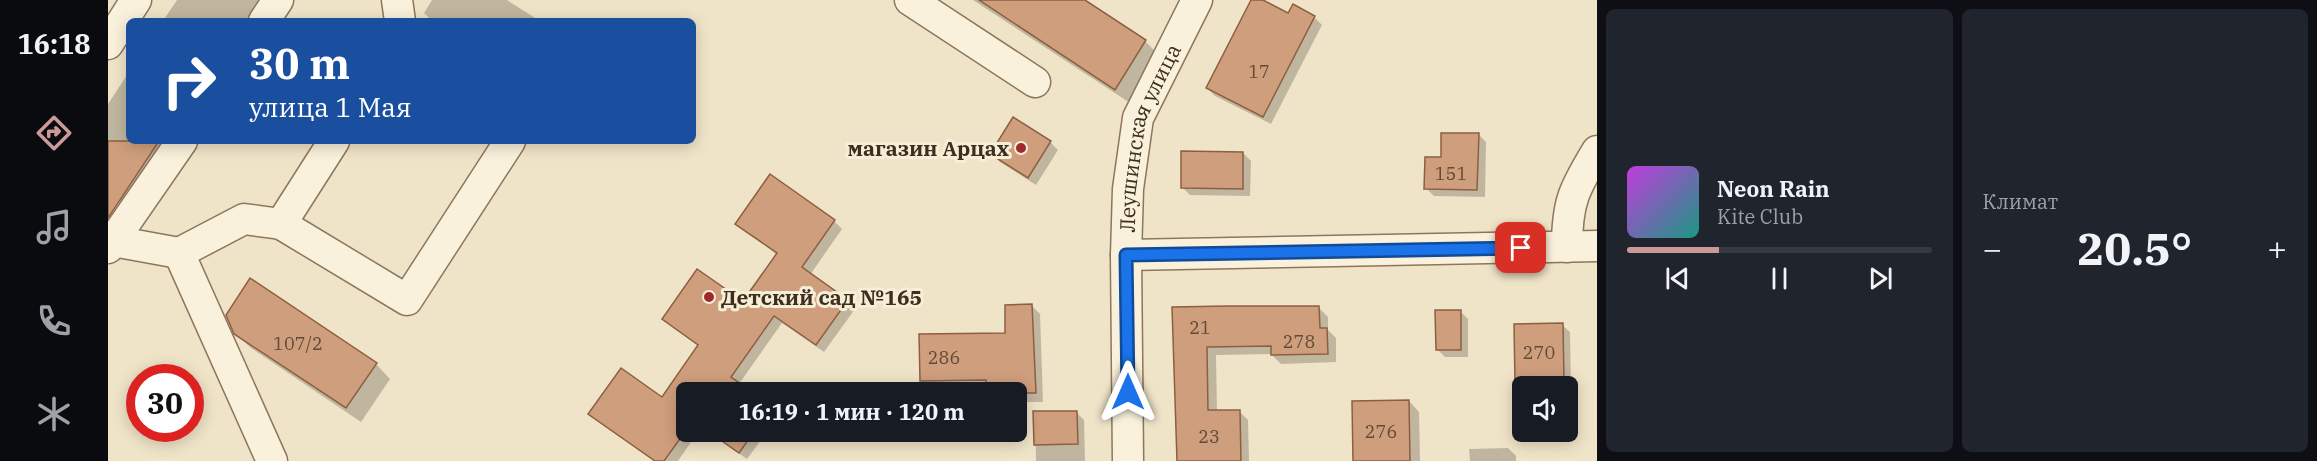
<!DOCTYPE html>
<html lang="ru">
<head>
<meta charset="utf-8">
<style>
  body { margin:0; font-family:"IBM Plex Serif",serif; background:#20242c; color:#f1f3f6; height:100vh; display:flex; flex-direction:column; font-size:22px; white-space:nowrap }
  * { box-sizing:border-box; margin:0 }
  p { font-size:20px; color:#9ea1a6 }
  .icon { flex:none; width:33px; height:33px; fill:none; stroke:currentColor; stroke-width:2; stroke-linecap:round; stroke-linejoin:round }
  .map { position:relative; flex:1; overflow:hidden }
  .details { display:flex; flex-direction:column; gap:9px; padding:9px; background:#0d0f14; width:720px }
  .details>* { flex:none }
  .banner { position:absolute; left:18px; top:18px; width:570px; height:126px; border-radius:9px; box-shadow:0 3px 15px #0003; background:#1a4fa0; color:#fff; overflow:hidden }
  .tools { position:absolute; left:1404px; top:376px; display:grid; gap:12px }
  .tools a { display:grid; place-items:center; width:66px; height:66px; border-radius:9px; background:#171b24; box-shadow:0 3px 15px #0003; font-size:30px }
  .speed { position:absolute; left:18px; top:364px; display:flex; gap:12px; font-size:30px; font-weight:700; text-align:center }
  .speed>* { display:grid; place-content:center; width:78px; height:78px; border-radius:50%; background:#171b24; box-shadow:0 3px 15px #0003; line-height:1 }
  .speed .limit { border:9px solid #d22; background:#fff; color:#111 }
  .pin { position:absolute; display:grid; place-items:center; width:51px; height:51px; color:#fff; margin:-26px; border-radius:12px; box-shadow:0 3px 9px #0006 }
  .me { position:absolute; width:66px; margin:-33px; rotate:0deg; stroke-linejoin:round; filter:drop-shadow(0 0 4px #0008) }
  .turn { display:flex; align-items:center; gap:21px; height:126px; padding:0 24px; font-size:27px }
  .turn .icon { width:78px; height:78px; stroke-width:2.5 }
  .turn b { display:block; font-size:42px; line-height:51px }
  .big { font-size:45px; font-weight:700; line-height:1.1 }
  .details .card { flex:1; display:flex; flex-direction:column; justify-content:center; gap:9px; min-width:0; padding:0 21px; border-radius:9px; background:#20242c }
  .song { display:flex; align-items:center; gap:18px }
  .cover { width:72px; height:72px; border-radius:9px; background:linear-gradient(135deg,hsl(290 70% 55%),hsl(170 70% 35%)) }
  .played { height:6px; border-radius:3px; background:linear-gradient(90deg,#cc999b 30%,#363941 30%) }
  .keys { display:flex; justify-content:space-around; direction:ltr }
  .heat { display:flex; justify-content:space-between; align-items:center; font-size:33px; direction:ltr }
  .details .tiles { flex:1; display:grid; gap:9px; grid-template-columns:repeat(2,1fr) }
  .trip { position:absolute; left:568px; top:382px; width:351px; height:60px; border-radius:9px; background:#171b24; box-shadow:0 3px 15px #0003; font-weight:700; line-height:60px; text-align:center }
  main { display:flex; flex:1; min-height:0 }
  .tabs { display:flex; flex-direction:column; width:108px; justify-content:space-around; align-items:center; background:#090b0e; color:#9ea1a6 }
  .tabs .icon { width:42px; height:42px }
  .tabs .current { color:#cc999b }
  .tabs b { font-size:27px; color:#f1f3f6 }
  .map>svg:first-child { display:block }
  .shadow { fill:#0003 }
  .building { fill:#cf9f7d; stroke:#8d5f41; stroke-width:1.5 }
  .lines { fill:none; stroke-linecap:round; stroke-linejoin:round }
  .minor-casing { stroke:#8d765c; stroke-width:33 }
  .minor { stroke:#faf1dc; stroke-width:30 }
  .route-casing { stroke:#114b97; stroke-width:15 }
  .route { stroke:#1a73e8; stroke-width:10 }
  .poi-dot { fill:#9e2a2b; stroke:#f7eed8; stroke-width:2 }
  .labels { text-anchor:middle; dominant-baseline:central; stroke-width:6; stroke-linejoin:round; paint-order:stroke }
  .number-label { font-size:18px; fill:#624a37 }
  .street-label { font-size:21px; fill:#3d2e20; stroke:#f7eed8 }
  .poi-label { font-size:21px; font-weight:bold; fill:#3d2e20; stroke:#f7eed8; text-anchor:end }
</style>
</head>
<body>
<main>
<nav class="tabs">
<b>16:18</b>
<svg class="icon current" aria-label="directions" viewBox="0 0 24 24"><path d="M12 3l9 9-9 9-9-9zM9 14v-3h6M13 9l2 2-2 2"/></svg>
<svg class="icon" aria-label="music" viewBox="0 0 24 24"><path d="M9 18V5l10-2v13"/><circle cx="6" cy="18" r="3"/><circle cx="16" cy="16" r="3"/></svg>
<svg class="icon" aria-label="phone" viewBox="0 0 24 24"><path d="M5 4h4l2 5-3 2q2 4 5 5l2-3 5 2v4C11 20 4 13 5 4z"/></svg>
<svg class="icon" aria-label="climate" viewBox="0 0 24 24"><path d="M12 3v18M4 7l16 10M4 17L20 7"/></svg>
</nav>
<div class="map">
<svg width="1489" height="461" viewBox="0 0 1489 461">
  <rect width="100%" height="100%" fill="#f0e4c8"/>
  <path class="shadow" d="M69,0H168L154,21H55Z
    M324,0H399L432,21H324L316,13Z
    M865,0H974L1037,41L1052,56L1022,103Z
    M1144,0H1152L1181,15L1206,17L1214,25L1163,124L1107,96L1099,88Z
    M21,72V141H74L28,211L0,193V104Z
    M906,119L942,142L950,150L928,185L892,162L884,154Z
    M1370,134L1378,142L1377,197L1326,196L1318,188L1334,159Z
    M1135,153L1143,161L1142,196L1082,195L1074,187Z
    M662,176L726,221L734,229L702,275L747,309L716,352L674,323L631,384L643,393H579V432H590L570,461H546L482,414L554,399L591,346L556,319L635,303L669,255L629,223Z
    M924,306L932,314L935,402H909V393H879V388L821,389L813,381L899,334Z
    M1211,308L1220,317V330L1228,338V362L1173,364L1163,354L1108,355L1109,412L1131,411L1140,420L1141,461H1071L1066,309Z
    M1352,311L1360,319V357H1337L1329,349Z
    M1454,325L1462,332L1463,388L1415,387L1409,381Z
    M127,333L268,364L282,379L253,422L143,348Z
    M1301,401L1311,412L1312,461H1246Z
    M968,412L976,420L977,461H928L927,413Z
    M600,432H659L639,459Z
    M1400,448L1408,456V461H1362L1361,449Z"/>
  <path class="building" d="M871,0H977L1038,40L1007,90Z
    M1143,0H1155L1180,13L1185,4L1207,16L1155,117L1098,88Z
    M905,117L943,141L920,178L882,154Z
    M1333,133H1371L1369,190L1316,189L1317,157H1333Z
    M0,141H51L0,218Z
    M1073,151L1135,152V189L1073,188Z
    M662,174L727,220L694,267L740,300L708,345L666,316L623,377L646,393H579V429L556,461H547L480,414L513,368L554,397L590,345L554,319L589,269L635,301L669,253L627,224Z
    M142,278L269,363L238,408L126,334L118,315Z
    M924,304L928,393H878V380L812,381L811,334L897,333V305Z
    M1119,306H1211L1212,328H1219L1220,354L1163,355V346L1099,347L1100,410H1132L1133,461H1069L1064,307Z
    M1327,310H1353V350H1328Z
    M1455,323L1456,381L1407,382L1406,324Z
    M1301,400L1302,461H1245L1244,401Z
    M925,411H969L970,444L926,445Z
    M601,432H646L631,453Z"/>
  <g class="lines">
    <g class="minor-casing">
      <g id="minor">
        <path d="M289,0L292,21"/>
        <path d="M802,0L927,82"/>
        <path d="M156,21L170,0"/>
        <path d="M0,44L28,0"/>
        <path d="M173,224L226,141"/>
        <path d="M0,238L5,241L71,253L136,219L173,224L299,300L402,141"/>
        <path d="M1459,247C1459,202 1466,189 1489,151"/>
        <path d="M0,248L74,141"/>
        <path d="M71,253L164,461"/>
        <path d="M1018,255L1489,246"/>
        <path id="s1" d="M1020,461L1018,255L1020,189L1030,118L1089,0"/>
      </g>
    </g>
    <use href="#minor" class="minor"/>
  </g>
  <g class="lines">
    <g class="route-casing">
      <path id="route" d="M1020,392L1018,255L1413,248"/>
    </g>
    <use href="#route" class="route"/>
  </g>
  <g class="poi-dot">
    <circle cx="913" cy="148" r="6"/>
    <circle cx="601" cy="297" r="6"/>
  </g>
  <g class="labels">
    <g class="number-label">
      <text x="1151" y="71">17</text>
      <text x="1343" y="173">151</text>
      <text x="1092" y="327">21</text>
      <text x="1191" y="341">278</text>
      <text x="190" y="343">107/2</text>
      <text x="1431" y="352">270</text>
      <text x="836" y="357">286</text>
      <text x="1273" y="431">276</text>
      <text x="1101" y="436">23</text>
    </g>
    <g class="street-label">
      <text stroke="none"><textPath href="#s1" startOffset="327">Леушинская улица</textPath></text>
    </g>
    <g class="poi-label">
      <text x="901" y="148">магазин Арцах</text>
      <text x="613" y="297" text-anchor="start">Детский сад №165</text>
    </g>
  </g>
</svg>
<div class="tools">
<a><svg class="icon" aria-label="sound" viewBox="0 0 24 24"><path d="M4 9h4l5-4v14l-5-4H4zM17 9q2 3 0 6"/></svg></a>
</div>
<div class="speed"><div class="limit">30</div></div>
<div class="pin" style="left:1413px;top:248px;background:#d93025"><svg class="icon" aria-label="arrive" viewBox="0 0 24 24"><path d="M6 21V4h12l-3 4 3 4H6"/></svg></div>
<svg class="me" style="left:1020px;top:392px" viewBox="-20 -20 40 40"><path d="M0-17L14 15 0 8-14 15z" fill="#1a73e8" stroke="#fff" stroke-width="4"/></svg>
<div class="trip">16:19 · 1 мин · 120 m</div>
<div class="banner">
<div class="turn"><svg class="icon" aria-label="right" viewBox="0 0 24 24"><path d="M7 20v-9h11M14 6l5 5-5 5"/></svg><div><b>30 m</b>улица 1 Мая</div></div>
</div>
</div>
<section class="details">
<div class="tiles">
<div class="card">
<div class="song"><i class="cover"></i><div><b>Neon Rain</b><p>Kite Club</p></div></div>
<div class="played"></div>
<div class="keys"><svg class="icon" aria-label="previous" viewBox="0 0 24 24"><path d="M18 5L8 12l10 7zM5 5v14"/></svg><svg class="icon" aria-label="pause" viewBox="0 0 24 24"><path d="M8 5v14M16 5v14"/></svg><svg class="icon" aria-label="next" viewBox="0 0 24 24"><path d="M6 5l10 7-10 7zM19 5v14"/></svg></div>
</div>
<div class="card"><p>Климат</p>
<div class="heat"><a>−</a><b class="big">20.5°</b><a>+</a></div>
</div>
</div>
</section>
</main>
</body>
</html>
